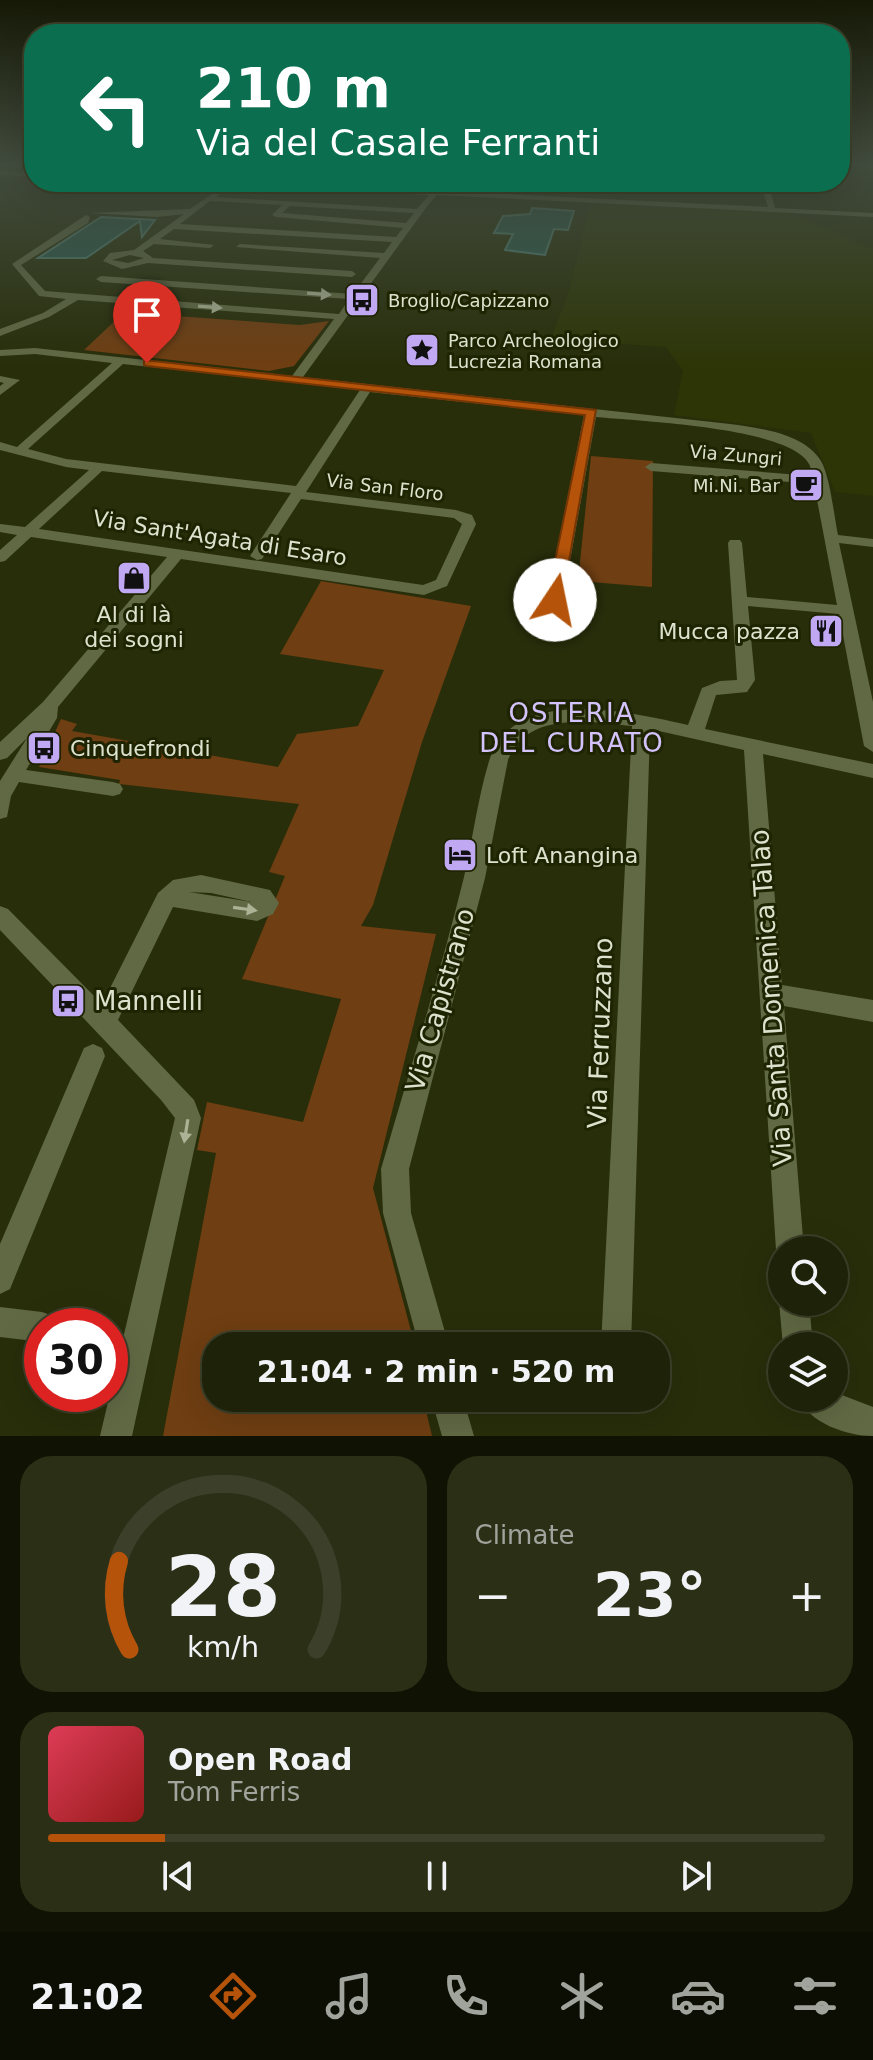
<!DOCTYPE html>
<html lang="en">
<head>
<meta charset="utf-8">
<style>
  body { margin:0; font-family:"DejaVu Sans",sans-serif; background:#2b2f16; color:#f1f3f6; height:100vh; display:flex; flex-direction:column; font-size:30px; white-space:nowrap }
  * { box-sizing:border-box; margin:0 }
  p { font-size:26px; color:#a1a49c }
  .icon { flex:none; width:44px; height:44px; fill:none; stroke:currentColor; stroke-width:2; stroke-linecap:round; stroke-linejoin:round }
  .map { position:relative; height:1436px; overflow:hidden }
  .details { display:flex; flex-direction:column; gap:20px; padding:20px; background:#101304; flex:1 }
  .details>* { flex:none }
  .top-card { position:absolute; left:24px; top:24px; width:826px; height:168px; border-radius:32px; box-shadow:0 8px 32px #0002,0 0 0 2px #3c3f29; background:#0b6e4f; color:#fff; overflow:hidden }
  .tools { position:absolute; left:768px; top:1236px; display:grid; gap:16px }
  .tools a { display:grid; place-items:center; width:80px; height:80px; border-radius:50%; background:#1e2208; box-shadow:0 8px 32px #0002,0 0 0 2px #3c3f29; font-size:40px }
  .speed { position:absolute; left:24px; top:1308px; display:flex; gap:16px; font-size:40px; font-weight:700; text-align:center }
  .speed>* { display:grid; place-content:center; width:104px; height:104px; border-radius:50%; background:#1e2208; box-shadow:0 8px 32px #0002,0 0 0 2px #3c3f29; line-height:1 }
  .speed .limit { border:12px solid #d22; background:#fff; color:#111 }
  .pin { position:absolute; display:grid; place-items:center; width:68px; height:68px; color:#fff; margin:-82px -34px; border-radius:50% 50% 50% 0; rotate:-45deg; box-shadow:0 0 8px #0007 }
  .pin .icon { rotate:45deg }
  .me { position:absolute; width:88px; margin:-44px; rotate:11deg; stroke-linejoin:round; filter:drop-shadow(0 0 6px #0008) }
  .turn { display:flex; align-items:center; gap:28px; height:168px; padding:0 40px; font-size:36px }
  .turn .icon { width:104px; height:104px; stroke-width:2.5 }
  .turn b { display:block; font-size:56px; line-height:68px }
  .big { font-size:60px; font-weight:800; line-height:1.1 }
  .details .card { flex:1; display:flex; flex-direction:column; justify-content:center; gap:12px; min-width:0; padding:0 28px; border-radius:32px; background:#2b2f16 }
  .details .dial { align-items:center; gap:0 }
  .dial svg { height:208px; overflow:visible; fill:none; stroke:#3c3f29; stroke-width:7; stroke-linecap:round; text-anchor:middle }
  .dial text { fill:#f1f3f6; stroke:none }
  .song { display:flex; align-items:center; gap:24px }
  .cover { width:96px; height:96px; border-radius:12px; background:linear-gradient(135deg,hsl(350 70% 55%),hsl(0 70% 35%)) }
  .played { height:8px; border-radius:4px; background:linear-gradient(90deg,#b45309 15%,#3c3f29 15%) }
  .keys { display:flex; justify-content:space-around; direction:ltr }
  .heat { display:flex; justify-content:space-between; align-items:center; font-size:44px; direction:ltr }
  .details .tiles { flex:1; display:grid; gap:20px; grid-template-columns:1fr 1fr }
  .card:last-child { grid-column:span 2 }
  .trip { position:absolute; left:202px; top:1332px; width:468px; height:80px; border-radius:32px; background:#1e2208; box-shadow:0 8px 32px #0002,0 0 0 2px #3c3f29; font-weight:800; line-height:80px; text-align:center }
  .dock { display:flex; height:128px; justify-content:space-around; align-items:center; background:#0c0e03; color:#a1a49c }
  .dock .icon { width:56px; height:56px }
  .dock .on { color:#b45309 }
  .dock b { font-size:36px; color:#f1f3f6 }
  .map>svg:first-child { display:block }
  .built { fill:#2d3507 }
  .green { fill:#6f3e12 }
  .building { fill:#295a51; stroke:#508176; stroke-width:2 }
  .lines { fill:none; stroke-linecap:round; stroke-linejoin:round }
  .minor { fill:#616944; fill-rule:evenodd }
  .oneway { fill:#abb296 }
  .route { fill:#b45309; stroke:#753606; stroke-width:2 }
  .labels { text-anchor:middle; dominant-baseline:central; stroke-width:6; stroke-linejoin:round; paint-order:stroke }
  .far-poi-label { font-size:18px; fill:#dce2cd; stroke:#1e2401; text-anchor:start }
  .far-street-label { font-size:18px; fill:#dce2cd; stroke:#1e2401 }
  .street-label { font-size:22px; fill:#dce2cd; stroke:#1e2401 }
  .poi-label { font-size:22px; fill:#dce2cd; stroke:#1e2401; text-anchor:start }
  .quarter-label { font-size:26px; letter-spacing:2px; fill:#d3c2fb; stroke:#1e2401 }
  .near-street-label { font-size:26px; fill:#dce2cd; stroke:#1e2401 }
  .near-poi-label { font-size:26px; fill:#dce2cd; stroke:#1e2401; text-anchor:start }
</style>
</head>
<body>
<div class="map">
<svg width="873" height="1436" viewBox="0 0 873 1436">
  <rect width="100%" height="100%" fill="#282e0a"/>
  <path class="built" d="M591,203L786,212L873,249V496L835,492L811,433L674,415L683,371L666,347L551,339L569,291Z"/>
  <path class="green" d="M120,316L173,320L176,316L300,325L329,321L294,366L269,371L84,350Z
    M591,456L653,461L652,587L578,581Z
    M321,581L471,606L422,742L373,905L361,926L436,934L373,1188L415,1346H216V1398H423L432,1436H163L216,1153L197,1150L207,1102L303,1122L341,999L242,979L285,876L269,872L299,804L119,784L120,780L39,767L61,719L77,724L72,731L278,767L297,734L358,726L384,670L280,654Z"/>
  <path class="building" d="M532,208L574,211L568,230L554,229L545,255L505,250L513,234L494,233L503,216L530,214Z
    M101,217L155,220L142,237L140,221L86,258H38Z"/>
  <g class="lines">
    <path class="minor" d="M0,171L34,173V177L0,175Z
      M212,182L434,191L441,186L445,188L442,191L768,207L760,182H768L775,208L873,213V217L437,195L428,205L303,377L730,424C759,428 804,433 821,461C830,476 834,516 838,535L873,539V547L839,543L873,702V752L864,746L839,614L748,606L755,680L747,692L716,695L705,729L873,764V778L763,754L782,985L873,1000V1022L784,1006L804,1250H782V1261L776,1250L744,750L650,729L631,1346H601L632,726C591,721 526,711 508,760L485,878L409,1169L411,1213L449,1346H419L383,1213L381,1169C409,1072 440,975 464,877C473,838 478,796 490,758C494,747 501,736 510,729C553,694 639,714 688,725L702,688L720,681L737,680L728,543L730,540H740L742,543L747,597L837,605L814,484L651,471L645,467L651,463L812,476C812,475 810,464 809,464C790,427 637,421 596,417L563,600L555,605L547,600L584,415L370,392L306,492L456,510L472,515L476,524L447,586L424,595L181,559L58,707L57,718L26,770L113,782L120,784L123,789L120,794L113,796L19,782L11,796L7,817L0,819V781L27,738L7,758L0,760V742L43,702L167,557L31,537L5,561L0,562V550L17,535L0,532V524L25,527L89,470L66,467L0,450V442L17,447L112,363L35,354L0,356V350L35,348L292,376L334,319L78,300L49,317L0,336V329L43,313L66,299L39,296L12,264L86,215L90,217L88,223L21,265L45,291L339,314L349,299L101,282L96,279L101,276L353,294L380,258L236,247L240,244L384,253L392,242L174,229L160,239L214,245L210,248L154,244L143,251L153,258L352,271L356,274L352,277L148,263L122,269L103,261L110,253L134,250L184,214L157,217L90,213L190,209L218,190L222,192L216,197L417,209L429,195ZM210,201L282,205L272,215L276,217L403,228L396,237L180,224ZM290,206L414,213L406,223L282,213ZM130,255L144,258L128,263L112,260ZM123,364L360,390L296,486L66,459L28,449ZM102,471L291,493L250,556L257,560L262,559L301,499L454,518L462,524L436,580L423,585L39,529Z
      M0,376L20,380L0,395V386L4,383L0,382Z
      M201,875L270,890L279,903L273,914L257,921L173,907L118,1020L194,1100L201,1118L132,1436H100L175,1118L161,1100L0,930V906L8,909L102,1004L158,893L173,880ZM189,892L211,893L252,902Z
      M93,1044L102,1048L105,1056L10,1289L0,1294V1244L84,1048Z
      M782,1295V1302H809L813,1346H783L779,1302Z
      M0,1307L42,1312L53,1316L57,1326H42V1342L0,1337Z
      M834,1392L873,1407V1436C847,1436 809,1423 799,1398H834Z
      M431,1398H463L474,1436H442Z"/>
  </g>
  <defs><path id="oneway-solid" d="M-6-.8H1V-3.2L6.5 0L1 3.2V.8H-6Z" transform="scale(2)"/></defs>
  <g class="oneway">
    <use href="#oneway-solid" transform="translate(319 294) rotate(4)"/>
    <use href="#oneway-solid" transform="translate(210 307) rotate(4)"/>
    <use href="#oneway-solid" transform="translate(245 909) rotate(8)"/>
    <use href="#oneway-solid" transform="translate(186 1131) rotate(99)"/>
  </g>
  <linearGradient id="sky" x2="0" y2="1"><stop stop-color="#161906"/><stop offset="0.45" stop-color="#424c3e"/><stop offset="1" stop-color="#424c3e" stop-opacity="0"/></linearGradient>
  <rect width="873" height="366" fill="url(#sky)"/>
  <path class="route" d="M144,360L596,410L562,600L555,605L547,600L585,415L147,366L144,365Z"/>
  <defs>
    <g id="bus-square" transform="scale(1.8)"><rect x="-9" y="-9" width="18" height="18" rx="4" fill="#c0a8f3" stroke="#1e2401"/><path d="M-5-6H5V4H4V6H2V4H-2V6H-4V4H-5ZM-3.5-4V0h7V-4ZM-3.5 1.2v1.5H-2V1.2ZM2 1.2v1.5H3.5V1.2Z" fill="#111"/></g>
    <g id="sight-square" transform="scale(1.8)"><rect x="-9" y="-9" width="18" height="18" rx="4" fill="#c0a8f3" stroke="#1e2401"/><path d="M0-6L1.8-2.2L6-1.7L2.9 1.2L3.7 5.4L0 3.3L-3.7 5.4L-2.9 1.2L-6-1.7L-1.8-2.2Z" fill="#111"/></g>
    <g id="cafe-square" transform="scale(1.8)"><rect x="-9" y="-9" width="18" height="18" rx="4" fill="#c0a8f3" stroke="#1e2401"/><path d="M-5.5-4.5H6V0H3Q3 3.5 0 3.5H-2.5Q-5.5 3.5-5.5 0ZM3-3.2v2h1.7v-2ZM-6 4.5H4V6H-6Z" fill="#111"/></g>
    <g id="shop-square" transform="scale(1.8)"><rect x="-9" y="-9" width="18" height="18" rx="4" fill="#c0a8f3" stroke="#1e2401"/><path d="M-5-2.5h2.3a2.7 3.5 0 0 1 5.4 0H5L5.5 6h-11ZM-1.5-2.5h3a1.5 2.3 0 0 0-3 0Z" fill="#111"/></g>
    <g id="restaurant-square" transform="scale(1.8)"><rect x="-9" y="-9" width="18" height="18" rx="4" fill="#c0a8f3" stroke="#1e2401"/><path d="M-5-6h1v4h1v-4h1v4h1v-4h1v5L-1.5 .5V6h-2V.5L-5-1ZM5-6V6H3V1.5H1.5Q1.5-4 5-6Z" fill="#111"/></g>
    <g id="hotel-square" transform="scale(1.8)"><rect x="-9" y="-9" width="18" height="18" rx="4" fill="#c0a8f3" stroke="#1e2401"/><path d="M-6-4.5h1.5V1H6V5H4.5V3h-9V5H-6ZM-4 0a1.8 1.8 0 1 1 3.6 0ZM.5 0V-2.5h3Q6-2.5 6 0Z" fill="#111"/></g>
  </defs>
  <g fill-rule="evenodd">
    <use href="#bus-square" x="362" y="300"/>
    <use href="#sight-square" x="422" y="350"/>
    <use href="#cafe-square" x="806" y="485"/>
    <use href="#shop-square" x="134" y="578"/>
    <use href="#restaurant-square" x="826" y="631"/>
    <use href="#bus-square" x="44" y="748"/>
    <use href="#hotel-square" x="460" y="855"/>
    <use href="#bus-square" x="68" y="1001"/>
  </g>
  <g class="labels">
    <g class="far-poi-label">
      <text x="388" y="300">Broglio/Capizzano</text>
      <text x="448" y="340">Parco Archeologico<tspan x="448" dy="21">Lucrezia Romana</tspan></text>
      <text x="780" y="485" text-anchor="end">Mi.Ni. Bar</text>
    </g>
    <g class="far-street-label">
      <text transform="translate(736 455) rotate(5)">Via Zungri</text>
      <text transform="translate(385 487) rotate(7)">Via San Floro</text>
    </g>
    <g class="street-label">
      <text transform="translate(220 538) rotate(9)">Via Sant'Agata di Esaro</text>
    </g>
    <g class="poi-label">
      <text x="134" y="614" text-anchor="middle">Al di là<tspan x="134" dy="25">dei sogni</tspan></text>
      <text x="800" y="631" text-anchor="end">Mucca pazza</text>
      <text x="70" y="748">Cinquefrondi</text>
      <text x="486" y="855">Loft Anangina</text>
    </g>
    <g class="quarter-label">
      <text x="572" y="713">OSTERIA<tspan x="572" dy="30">DEL CURATO</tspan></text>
    </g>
    <g class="near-street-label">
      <text transform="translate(771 998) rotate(-94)">Via Santa Domenica Talao</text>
      <text transform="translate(440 1000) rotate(-74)">Via Capistrano</text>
      <text transform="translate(600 1033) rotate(-88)">Via Ferruzzano</text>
    </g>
    <g class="near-poi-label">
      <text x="94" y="1001">Mannelli</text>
    </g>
  </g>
</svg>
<div class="tools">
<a><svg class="icon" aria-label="search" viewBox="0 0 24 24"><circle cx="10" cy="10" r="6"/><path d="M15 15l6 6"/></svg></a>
<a><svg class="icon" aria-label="layers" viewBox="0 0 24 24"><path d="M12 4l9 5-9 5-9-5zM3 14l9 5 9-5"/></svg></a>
</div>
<div class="speed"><div class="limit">30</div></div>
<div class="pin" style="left:147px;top:363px;background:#d93025"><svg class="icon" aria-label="arrive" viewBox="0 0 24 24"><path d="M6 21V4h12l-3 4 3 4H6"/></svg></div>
<svg class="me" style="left:555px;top:600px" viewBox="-20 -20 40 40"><circle r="19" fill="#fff"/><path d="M0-13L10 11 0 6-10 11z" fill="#b45309"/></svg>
<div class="trip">21:04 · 2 min · 520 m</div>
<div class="top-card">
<div class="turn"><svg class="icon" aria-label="left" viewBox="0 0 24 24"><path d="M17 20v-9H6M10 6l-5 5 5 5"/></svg><div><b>210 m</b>Via del Casale Ferranti</div></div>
</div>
</div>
<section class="details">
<div class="tiles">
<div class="card dial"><svg viewBox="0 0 100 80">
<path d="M14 69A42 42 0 1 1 86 69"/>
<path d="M14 69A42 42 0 0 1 10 35" stroke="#b45309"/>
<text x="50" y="56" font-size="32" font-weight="700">28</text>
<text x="50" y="72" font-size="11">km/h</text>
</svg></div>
<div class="card"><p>Climate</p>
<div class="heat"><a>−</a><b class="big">23°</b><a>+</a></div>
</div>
<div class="card">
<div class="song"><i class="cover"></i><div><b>Open Road</b><p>Tom Ferris</p></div></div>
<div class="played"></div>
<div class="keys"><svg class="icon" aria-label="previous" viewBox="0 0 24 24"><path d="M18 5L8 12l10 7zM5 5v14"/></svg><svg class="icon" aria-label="pause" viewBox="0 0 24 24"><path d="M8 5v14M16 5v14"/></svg><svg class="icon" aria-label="next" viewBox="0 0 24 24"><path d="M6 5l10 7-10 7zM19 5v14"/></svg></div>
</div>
</div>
</section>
<nav class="dock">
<b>21:02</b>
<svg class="icon on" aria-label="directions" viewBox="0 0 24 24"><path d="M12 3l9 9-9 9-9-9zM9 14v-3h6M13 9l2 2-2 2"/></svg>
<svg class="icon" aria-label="music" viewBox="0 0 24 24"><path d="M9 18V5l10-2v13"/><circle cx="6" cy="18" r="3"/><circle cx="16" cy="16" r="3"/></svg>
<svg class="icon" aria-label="phone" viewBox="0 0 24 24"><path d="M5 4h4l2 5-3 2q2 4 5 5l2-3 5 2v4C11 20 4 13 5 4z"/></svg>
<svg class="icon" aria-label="climate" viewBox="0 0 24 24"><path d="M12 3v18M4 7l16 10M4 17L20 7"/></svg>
<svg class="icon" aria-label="car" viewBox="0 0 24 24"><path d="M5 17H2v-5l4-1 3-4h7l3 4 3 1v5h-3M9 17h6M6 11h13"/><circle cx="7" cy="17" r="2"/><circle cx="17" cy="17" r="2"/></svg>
<svg class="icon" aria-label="filters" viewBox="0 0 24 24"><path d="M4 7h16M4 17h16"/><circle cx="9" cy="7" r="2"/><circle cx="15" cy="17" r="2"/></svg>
</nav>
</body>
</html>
